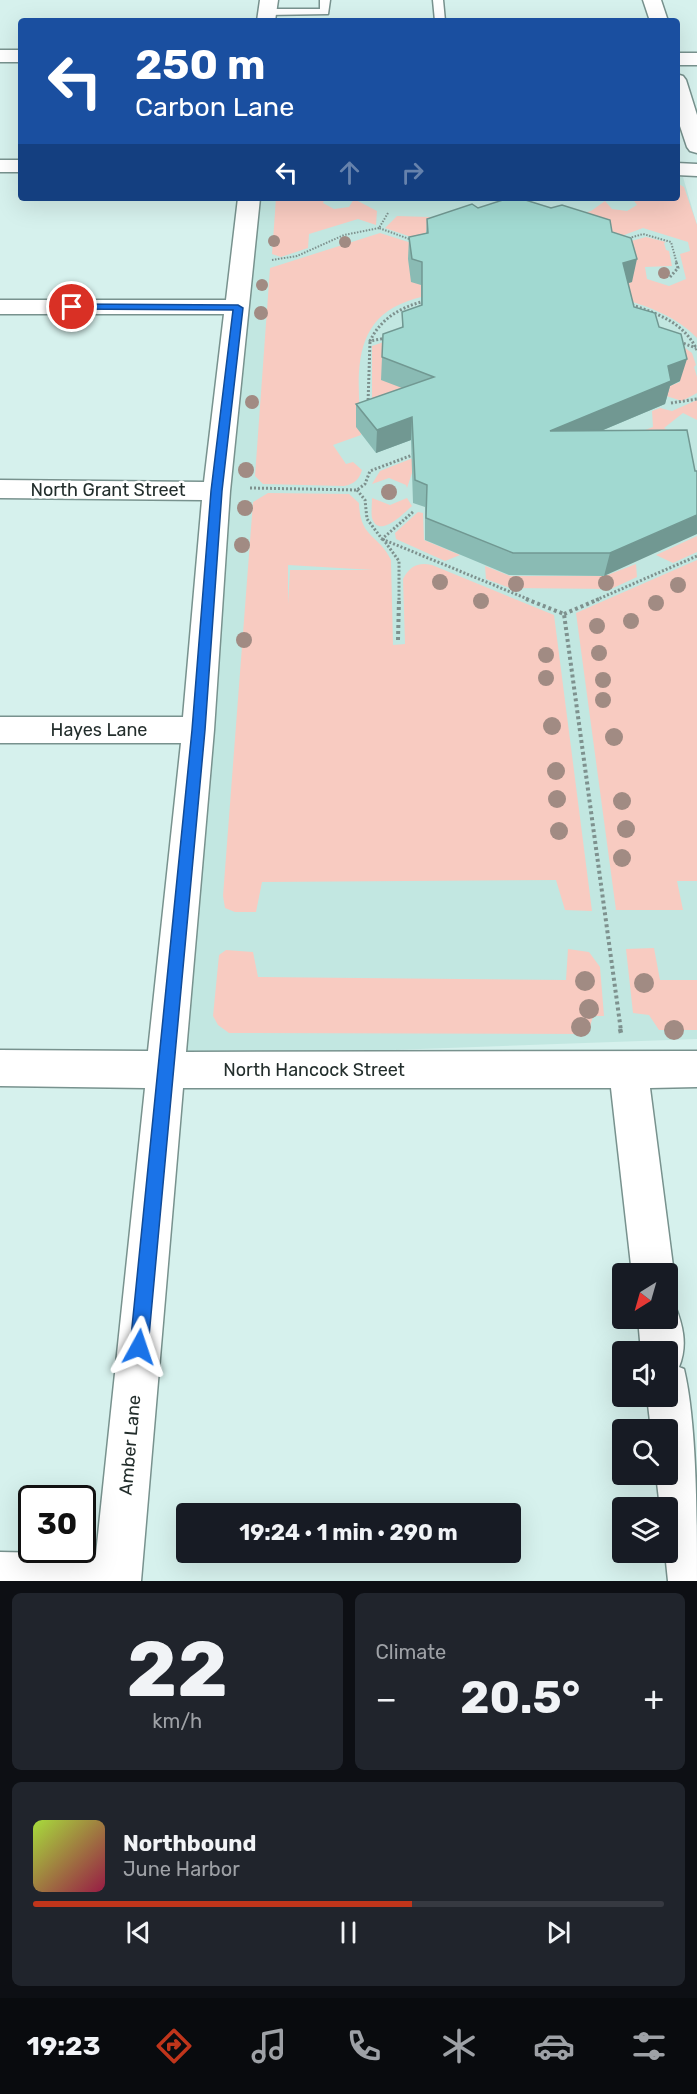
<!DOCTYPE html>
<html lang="en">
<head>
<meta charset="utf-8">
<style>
  body { margin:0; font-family:Rubik,sans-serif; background:#20242c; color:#f1f3f6; height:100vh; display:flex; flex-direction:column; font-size:22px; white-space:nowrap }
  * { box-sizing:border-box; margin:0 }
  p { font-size:20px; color:#9ea1a6 }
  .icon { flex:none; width:33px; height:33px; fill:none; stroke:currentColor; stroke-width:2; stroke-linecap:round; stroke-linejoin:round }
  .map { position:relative; height:1581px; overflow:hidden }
  .drawer { display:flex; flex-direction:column; gap:12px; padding:12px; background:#0d0f14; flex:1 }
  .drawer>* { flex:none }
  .hud { position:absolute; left:18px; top:18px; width:662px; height:183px; border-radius:6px; box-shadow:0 6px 24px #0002; background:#1a4fa0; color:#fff; overflow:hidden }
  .needle { width:39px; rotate:217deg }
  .fabs { position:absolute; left:612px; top:1263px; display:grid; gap:12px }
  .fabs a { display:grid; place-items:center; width:66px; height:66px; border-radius:6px; background:#171b24; box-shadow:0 6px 24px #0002; font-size:30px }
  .speed { position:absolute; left:18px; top:1485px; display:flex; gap:12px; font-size:30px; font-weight:700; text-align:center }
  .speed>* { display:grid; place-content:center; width:78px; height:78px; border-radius:50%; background:#171b24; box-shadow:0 6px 24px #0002; line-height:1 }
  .speed .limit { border:3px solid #111; border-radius:9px; background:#fff; color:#111 }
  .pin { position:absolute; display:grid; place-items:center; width:51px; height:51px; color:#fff; margin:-26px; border:3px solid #fff; border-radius:50%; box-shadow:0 2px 6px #0007 }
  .me { position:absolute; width:66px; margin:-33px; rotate:5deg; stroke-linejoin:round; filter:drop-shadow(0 0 4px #0008) }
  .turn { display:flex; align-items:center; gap:21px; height:126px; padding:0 18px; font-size:27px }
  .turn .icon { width:78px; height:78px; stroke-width:2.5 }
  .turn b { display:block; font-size:42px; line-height:51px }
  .lanes { display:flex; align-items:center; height:57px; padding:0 18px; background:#0003; justify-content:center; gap:30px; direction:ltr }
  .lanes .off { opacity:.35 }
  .big { font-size:45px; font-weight:700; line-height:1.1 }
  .drawer .widget { flex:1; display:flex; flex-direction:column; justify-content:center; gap:9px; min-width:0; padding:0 21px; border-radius:9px; background:#20242c }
  .drawer .dial { align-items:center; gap:0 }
  .dial b { font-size:78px; line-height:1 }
  .song { display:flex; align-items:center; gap:18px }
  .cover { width:72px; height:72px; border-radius:9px; background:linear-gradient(135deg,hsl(80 70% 55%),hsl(340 70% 35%)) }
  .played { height:6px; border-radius:3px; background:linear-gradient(90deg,#c0351b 60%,#363941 60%) }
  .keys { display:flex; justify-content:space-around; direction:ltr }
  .heat { display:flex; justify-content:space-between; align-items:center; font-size:33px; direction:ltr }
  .drawer .tiles { flex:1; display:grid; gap:12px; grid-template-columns:1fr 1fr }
  .widget:last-child { grid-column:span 2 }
  .trip { position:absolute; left:176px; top:1503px; width:345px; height:60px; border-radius:6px; background:#171b24; box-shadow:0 6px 24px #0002; font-weight:700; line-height:60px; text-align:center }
  .tab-bar { display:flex; height:96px; justify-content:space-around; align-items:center; background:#090b0e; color:#9ea1a6 }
  .tab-bar .icon { width:42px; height:42px }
  .tab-bar .selected { color:#c0351b }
  .tab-bar b { font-size:27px; color:#f1f3f6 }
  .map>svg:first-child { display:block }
  .built { fill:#c2e7e1 }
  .green { fill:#f8cbc1; fill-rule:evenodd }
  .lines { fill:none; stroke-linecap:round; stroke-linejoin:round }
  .service-casing { stroke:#78928e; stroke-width:3 }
  .minor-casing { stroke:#78928e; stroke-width:3 }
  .path-far3 { stroke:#7e918e; stroke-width:2; stroke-dasharray:1.5 1.5; stroke-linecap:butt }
  .path-far2 { stroke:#7e918e; stroke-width:3; stroke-dasharray:2 2; stroke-linecap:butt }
  .path-far1 { stroke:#7e918e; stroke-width:4; stroke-dasharray:3 3; stroke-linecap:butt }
  .path { stroke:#7e918e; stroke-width:4.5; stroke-dasharray:4 4; stroke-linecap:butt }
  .service { fill:#fff; fill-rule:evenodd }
  .minor { fill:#fff; fill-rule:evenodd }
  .tree { fill:#a18b83 }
  .wall { fill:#8abbb4 }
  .shaded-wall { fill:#719892 }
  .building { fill:#a1d9d1; stroke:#719892; stroke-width:1.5 }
  .route { fill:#1a73e8; stroke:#114b97; stroke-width:1.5 }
  .labels { text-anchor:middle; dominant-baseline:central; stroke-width:5; stroke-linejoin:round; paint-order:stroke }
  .street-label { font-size:18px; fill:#232e2c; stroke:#fff }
</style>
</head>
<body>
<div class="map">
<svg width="697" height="1581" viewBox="0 0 697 1581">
  <rect width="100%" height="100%" fill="#d6f1ed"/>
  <path class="built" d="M677,177H683L697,225V1039L167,1058L253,198H676Z"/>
  <path class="green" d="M677,183L684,187L697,225V338C676,316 649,307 621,298L620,244L646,237L666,242L664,243L666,250L669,251L672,266L645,267L647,279L669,286L686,279L680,254L690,251L688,242L643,228L605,242L578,215L591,211L605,201L612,209L627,211L637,205L632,198H676Z
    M276,198H325L323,203L334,209L349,207L354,199L377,211L376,225L358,219L309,234L308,248L281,257L272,254Z
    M397,216L460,218L426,242L385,228Z
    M380,233L418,245L439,291C428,296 418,297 408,301C347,322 359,384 361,435L333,445L346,464L353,462L362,470C359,480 354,484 344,486L263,484L255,476L270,268Z
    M395,338L403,388L372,405V346Z
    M678,343L692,353L696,365L694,367L697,377V393L682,401L663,395L662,389L680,382Z
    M697,400V420L683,413L664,428L677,436L632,435L653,427L652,411L660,408L672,411Z
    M413,458L412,473L407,488L406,485L389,478L372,484L380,471Z
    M268,493L349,494L359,503C360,539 379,534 391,560L393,645L405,644L403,579C410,566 418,562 432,565L554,615L592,911L565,910L556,880L262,882L256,912H235L225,908L223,896L253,502ZM288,565L373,570H374H290L288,604Z
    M372,498L390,505L407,498L412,506C405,512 379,540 372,518C371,513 372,504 372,498Z
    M418,512L423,513L424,540L460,555L445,561L396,539L395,533Z
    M697,536V552L673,563L656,555Z
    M697,560V881H677L683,910H616L576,613Z
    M636,564L637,577L611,589L510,588L486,579L485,566L510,576H605Z
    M654,948L660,980H697V1030H659L649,1015L633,1013L626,949Z
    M568,949L589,952L600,967L604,1016H593L588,1034L229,1033L218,1025L213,1016L219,955L226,950L253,952L258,977L566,980Z"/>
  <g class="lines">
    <g class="service-casing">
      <path id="service" d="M320,0H330L328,14L267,15L262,12L267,9H320Z
        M433,0H443L445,21H435Z"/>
    </g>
    <g class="minor-casing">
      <path id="minor" d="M260,0H278L275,21H257Z
        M643,0H661L668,21H650Z
        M0,50H21V62H0Z
        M676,53H697V65H676Z
        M676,74L683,76L686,80L697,115V153L690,151L687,147L676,114Z
        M0,160H21V172H0Z
        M676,163L697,164V176L676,175Z
        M238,198H260L230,491L214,730L186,1052L697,1051V1087L650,1088L674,1274L668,1289V1274H632L611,1088H183L141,1581H0V1552L96,1554L145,1088L0,1086V1050L148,1051L181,743H0V717H183L202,500L0,498V480L204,482L224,314H0V300H226Z
        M668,1300L674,1303C683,1325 688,1345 679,1367L684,1369C697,1423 697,1521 697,1581H668L665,1552H668V1508H660L656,1474H668V1430H651L647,1396H668V1352H641L638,1318H668Z"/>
    </g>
    <path class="path-far3" d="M388,213L379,228L412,240
      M626,239L643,234L671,242L677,264
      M272,260L297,256L344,235L379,228"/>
    <path class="path-far2" d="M670,277L678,268L676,262
      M632,305C659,314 684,323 697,350
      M386,338L370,341C381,318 401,307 425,301
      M680,342L696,348
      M671,403L697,399
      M368,404L370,341
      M250,488L357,490L365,484L370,471L415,454
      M357,490L365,500L367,519L382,539L414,511
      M382,539L530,600
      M383,539L399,561V600
      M596,600L697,556"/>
    <path class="path-far1" d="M526,599L564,614L621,1031
      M564,614L599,599
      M398,640L399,599"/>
    <path class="path" d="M620,1029L621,1033"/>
    <use href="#service" class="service"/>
    <use href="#minor" class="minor"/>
  </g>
  <g class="tree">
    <circle cx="274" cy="241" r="6"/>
    <circle cx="345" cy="242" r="6"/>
    <circle cx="664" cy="273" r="6"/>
    <circle cx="262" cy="285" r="6"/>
    <circle cx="261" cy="313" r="7"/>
    <circle cx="252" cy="402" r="7"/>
    <circle cx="246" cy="470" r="8"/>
    <circle cx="389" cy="492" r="8"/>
    <circle cx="245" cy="508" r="8"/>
    <circle cx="242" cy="545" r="8"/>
    <circle cx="440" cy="582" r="8"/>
    <circle cx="606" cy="583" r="8"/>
    <circle cx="516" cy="584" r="8"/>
    <circle cx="678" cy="585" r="8"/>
    <circle cx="481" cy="601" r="8"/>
    <circle cx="656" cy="603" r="8"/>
    <circle cx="631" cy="621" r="8"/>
    <circle cx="597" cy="626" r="8"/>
    <circle cx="244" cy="640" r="8"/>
    <circle cx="599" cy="653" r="8"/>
    <circle cx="546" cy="655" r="8"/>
    <circle cx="546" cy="678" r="8"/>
    <circle cx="603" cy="680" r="8"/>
    <circle cx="603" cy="700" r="8"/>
    <circle cx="552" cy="726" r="9"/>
    <circle cx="614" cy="737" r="9"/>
    <circle cx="556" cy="771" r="9"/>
    <circle cx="557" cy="799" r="9"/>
    <circle cx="622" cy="801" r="9"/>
    <circle cx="626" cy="829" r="9"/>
    <circle cx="559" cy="831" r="9"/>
    <circle cx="622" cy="858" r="9"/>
    <circle cx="585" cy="981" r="10"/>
    <circle cx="644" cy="983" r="10"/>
    <circle cx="589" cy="1009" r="10"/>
    <circle cx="581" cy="1027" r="10"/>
    <circle cx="674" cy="1030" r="10"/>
  </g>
  <path class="wall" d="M478,208L612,232L632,282L628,283L634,307L659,327L680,381L670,386L665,404L601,431L687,430L604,576L509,575L425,540V507L413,503L411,440L376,453L356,427V404L402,388L381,380L382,357L402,327V312L421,306V285L411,282L408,259L409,237L426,233L427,219Z"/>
  <path class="shaded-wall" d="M637,259L632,282L618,286L623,263Z
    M687,359L680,381L670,386L665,404L546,454L550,431L668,366Z
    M412,417L411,440L376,453L377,430Z
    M697,515V534L604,576L610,553Z"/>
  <path class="building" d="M509,198H519L551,208L562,205L610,220L612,232L631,238L637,259L623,263L634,307L655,313L659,327L681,334L687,359L668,366L671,381L550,431L687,430L695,471H697V515L610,553H513L426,518L427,485L415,480L412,417L377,430L356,404L434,377L382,357L383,334L403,327L402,312L422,305V262L412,259L409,237L428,233L427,219L472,204L478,208Z"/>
  <path class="route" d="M72,304L238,305L243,308L222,491L205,730L148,1347L146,1354L139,1356L133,1354L130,1347L192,730L211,491L233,310L68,309L67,307Z"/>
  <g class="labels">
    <g class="street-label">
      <text x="108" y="490">North Grant Street</text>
      <text x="99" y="730">Hayes Lane</text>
      <text x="314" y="1070">North Hancock Street</text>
      <text transform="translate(130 1445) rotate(-85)">Amber Lane</text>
    </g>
  </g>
</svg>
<div class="fabs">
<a><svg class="needle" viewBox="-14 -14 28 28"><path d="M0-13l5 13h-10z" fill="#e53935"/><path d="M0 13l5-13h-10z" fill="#9ea1a6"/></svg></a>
<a><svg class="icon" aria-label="sound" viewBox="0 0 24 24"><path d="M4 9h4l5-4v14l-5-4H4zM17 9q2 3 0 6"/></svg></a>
<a><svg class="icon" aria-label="search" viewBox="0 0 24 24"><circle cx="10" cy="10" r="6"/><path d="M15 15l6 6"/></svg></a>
<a><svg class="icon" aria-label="layers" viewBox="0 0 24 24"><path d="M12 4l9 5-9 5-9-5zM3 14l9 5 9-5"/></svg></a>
</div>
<div class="speed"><div class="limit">30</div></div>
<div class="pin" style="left:72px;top:307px;background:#d93025"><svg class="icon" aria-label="arrive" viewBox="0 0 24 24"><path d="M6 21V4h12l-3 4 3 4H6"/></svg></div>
<svg class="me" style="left:139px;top:1347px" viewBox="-20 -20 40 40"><path d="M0-17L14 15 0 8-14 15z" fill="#1a73e8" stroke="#fff" stroke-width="4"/></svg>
<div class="trip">19:24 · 1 min · 290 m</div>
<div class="hud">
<div class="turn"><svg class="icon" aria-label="left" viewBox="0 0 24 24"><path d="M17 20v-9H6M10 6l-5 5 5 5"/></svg><div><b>250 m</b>Carbon Lane</div></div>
<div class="lanes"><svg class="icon" aria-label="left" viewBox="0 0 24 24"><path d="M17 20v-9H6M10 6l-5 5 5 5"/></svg><svg class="icon off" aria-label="ahead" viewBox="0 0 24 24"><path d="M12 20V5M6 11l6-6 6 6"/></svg><svg class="icon off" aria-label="right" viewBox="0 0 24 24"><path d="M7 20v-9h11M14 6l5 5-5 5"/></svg></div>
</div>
</div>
<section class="drawer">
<div class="tiles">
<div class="widget dial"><b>22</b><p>km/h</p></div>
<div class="widget"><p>Climate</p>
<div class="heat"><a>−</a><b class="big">20.5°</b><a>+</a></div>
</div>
<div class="widget">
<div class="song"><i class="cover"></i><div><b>Northbound</b><p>June Harbor</p></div></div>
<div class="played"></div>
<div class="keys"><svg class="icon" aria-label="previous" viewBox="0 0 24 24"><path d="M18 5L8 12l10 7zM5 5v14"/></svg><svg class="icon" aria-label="pause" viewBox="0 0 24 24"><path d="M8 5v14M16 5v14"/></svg><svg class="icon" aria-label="next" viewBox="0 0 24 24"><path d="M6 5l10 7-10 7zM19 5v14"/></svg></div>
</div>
</div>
</section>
<nav class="tab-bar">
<b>19:23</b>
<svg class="icon selected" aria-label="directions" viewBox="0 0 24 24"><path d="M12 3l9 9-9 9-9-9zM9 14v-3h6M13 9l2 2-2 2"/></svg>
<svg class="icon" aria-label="music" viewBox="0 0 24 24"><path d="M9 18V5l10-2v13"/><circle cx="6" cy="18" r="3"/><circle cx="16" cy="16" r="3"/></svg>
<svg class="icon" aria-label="phone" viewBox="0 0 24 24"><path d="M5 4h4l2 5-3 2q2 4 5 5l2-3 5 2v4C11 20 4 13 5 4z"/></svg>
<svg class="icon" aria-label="climate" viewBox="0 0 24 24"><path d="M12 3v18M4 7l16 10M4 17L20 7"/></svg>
<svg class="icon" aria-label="car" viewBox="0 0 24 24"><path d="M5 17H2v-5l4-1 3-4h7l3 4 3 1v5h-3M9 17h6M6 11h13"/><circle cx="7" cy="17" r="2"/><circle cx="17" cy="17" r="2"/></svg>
<svg class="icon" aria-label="filters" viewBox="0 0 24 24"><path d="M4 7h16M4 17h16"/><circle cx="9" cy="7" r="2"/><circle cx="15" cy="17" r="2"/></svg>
</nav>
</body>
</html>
